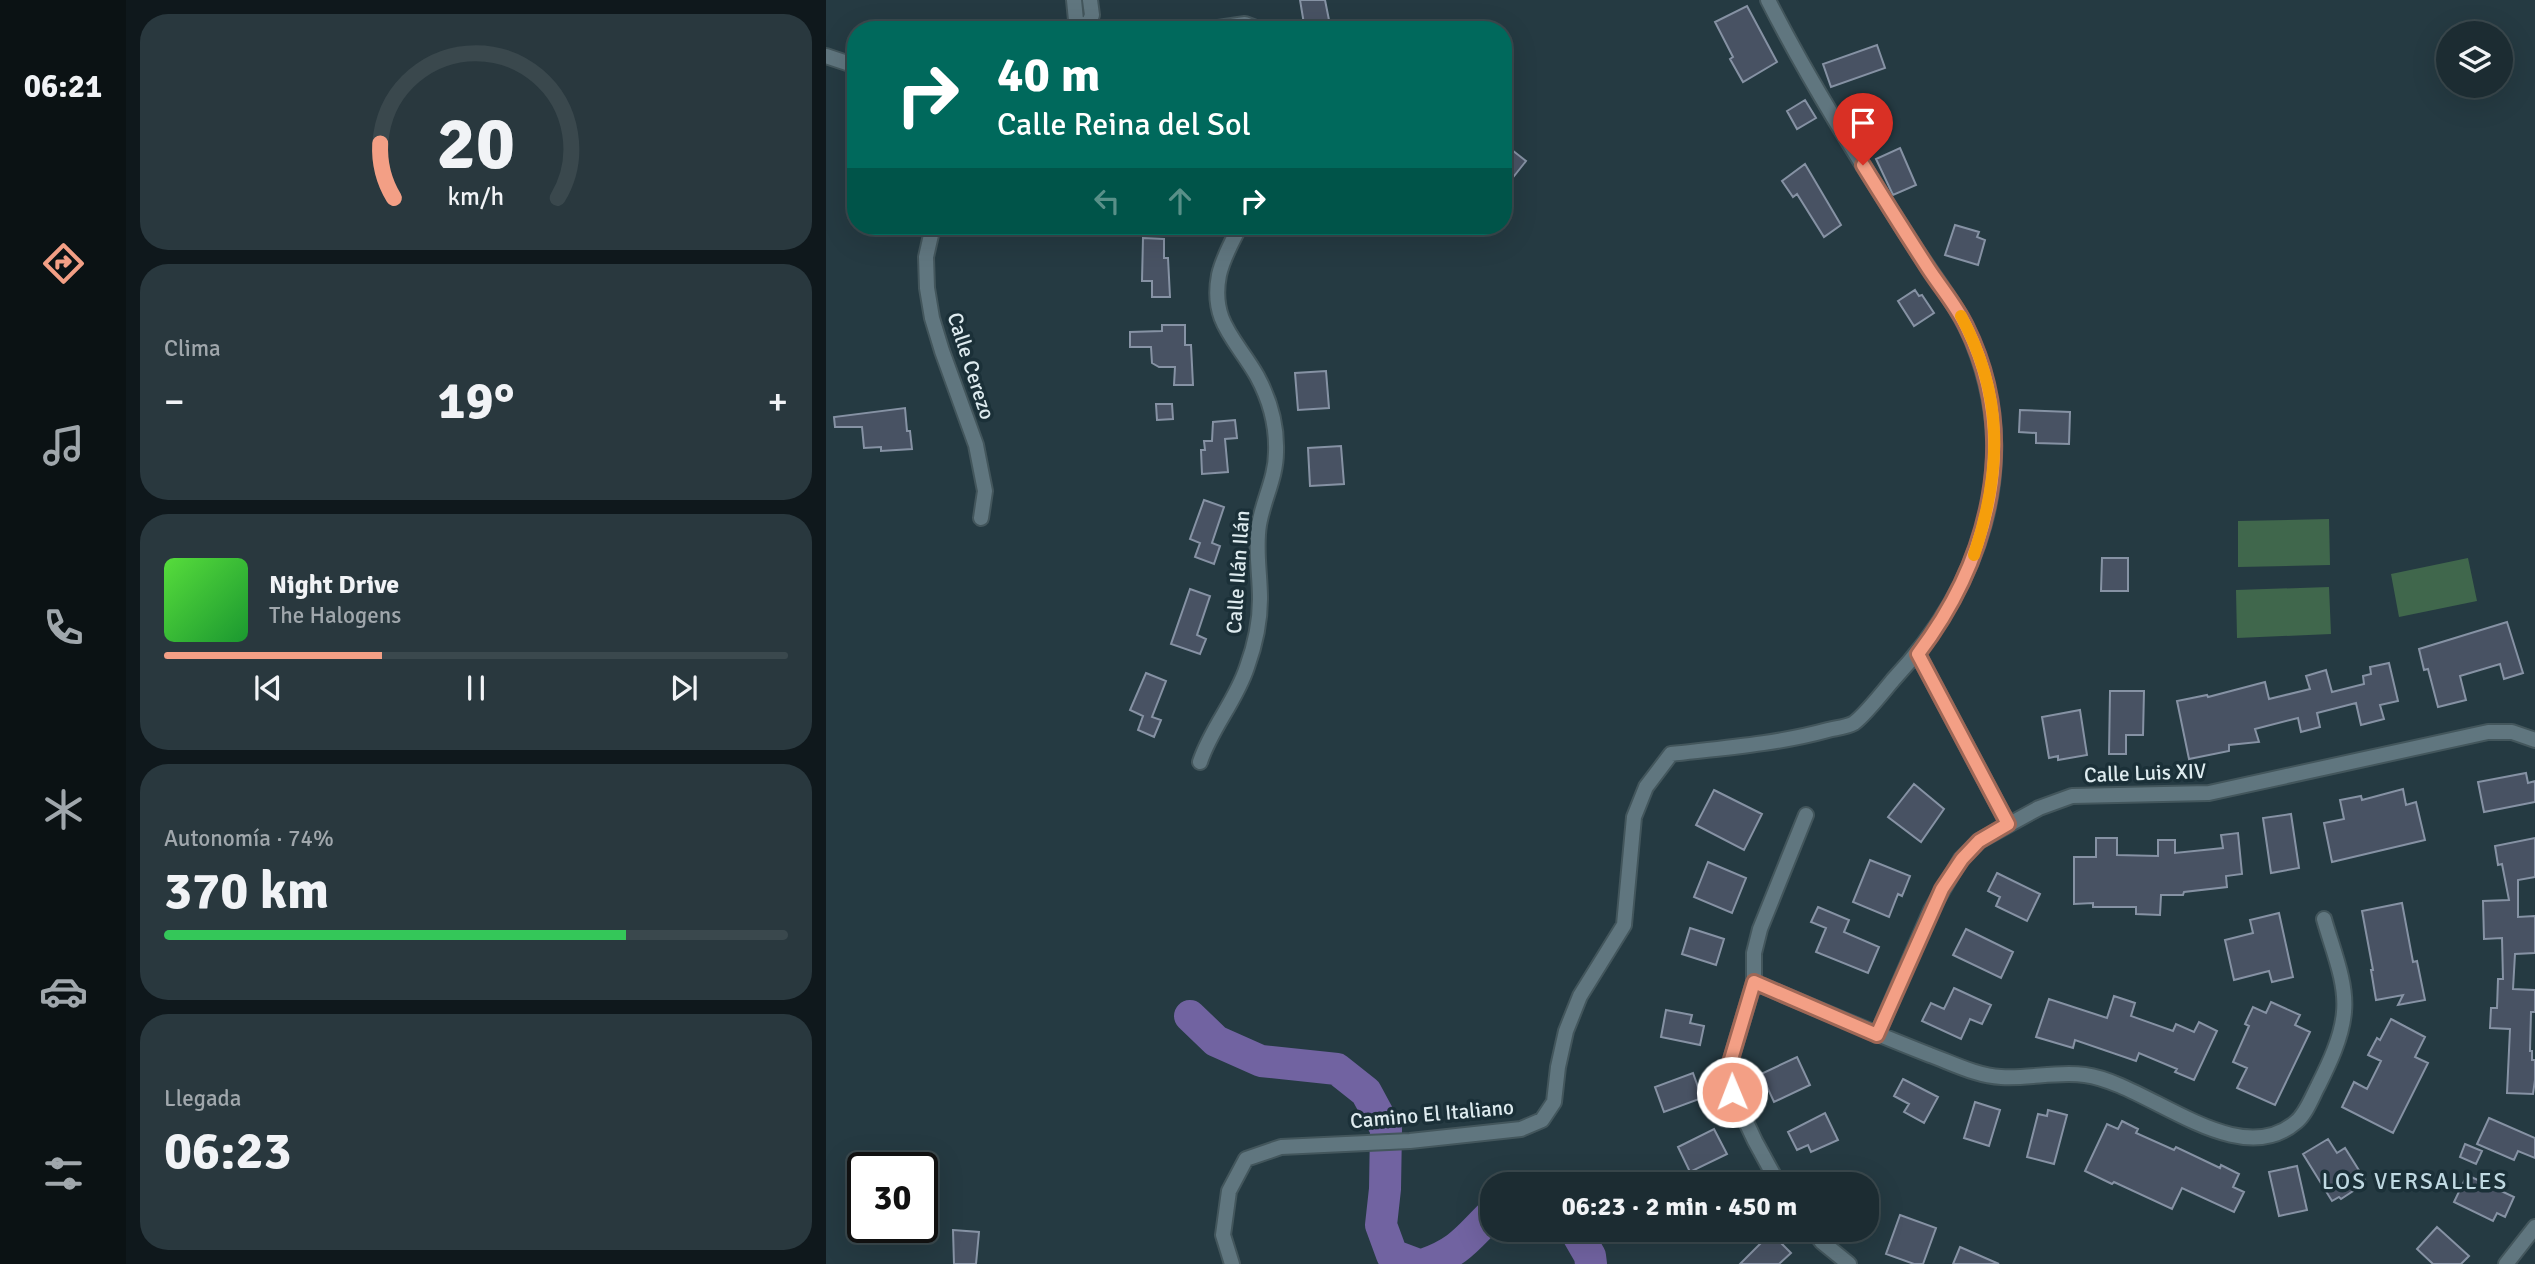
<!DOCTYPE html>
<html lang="es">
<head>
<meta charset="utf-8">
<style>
  body { margin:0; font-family:Signika,sans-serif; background:#29383e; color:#f1f3f6; height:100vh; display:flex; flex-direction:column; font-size:26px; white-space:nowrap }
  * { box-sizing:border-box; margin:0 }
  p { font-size:23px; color:#a0a7ac }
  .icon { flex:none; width:38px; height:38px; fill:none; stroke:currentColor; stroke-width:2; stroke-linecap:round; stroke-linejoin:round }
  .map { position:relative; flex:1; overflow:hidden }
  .details { display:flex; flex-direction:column; gap:14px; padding:14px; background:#0f181c; width:700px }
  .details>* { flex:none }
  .top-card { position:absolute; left:21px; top:21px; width:665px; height:214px; border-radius:28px; box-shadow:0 7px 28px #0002,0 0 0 2px #3a484d; background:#00695c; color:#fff; overflow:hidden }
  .buttons { position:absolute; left:1610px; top:21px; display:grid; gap:14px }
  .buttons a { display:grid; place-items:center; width:77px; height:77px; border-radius:50%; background:#1c2c32; box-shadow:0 7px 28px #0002,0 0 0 2px #3a484d; font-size:35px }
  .speed { position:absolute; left:21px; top:1152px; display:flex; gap:14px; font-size:35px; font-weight:700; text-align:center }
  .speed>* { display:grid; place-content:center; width:91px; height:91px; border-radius:50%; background:#1c2c32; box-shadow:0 7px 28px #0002,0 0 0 2px #3a484d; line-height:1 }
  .speed .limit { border:4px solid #111; border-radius:10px; background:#fff; color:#111 }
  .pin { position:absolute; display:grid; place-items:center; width:60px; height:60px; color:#fff; margin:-72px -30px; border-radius:50% 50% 50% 0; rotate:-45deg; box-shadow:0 0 7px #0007 }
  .pin .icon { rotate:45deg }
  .me { position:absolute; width:77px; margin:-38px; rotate:359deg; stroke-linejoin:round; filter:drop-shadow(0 0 5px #0008) }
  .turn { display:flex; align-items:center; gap:24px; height:147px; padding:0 35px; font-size:32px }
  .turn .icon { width:91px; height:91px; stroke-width:2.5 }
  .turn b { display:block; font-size:49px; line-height:60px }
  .lanes { display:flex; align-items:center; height:66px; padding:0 35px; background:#0003; justify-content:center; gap:35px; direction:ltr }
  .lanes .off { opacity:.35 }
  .big { font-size:52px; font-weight:700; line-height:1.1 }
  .details .tile { flex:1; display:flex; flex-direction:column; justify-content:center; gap:10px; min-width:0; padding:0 24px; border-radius:28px; background:#29383e }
  .details .dial { align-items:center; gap:0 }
  .dial svg { height:182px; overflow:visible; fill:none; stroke:#3a484d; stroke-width:7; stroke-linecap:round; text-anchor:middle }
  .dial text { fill:#f1f3f6; stroke:none }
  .song { display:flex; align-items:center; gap:21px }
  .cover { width:84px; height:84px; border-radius:10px; background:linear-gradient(135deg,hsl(110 70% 55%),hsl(130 70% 35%)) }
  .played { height:7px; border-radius:4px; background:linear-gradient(90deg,#f39f85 35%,#3a484d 35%) }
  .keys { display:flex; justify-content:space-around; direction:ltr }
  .heat { display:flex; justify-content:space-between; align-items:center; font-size:38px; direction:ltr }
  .charge { height:10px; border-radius:5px; background:linear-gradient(90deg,#34c759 74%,#3a484d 0) }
  .trip { position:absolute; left:654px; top:1172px; width:399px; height:70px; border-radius:28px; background:#1c2c32; box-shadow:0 7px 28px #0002,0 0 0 2px #3a484d; font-weight:700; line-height:70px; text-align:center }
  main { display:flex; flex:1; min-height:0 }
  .tab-bar { display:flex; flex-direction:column; width:126px; justify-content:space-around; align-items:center; background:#0b1214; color:#a0a7ac }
  .tab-bar .icon { width:49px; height:49px }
  .tab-bar .current { color:#f39f85 }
  .tab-bar b { font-size:32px; color:#f1f3f6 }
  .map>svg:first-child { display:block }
  .green { fill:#40674c }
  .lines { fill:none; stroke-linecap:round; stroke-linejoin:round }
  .river { stroke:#7163a1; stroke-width:32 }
  .building { fill:#485263; stroke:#8692a4; stroke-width:2 }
  .minor-casing { stroke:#43565c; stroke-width:18 }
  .minor { stroke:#60767f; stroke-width:14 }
  .route-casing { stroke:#9e6756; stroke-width:18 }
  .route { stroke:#f39f85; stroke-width:12 }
  .slow { stroke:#f59e0b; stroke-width:12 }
  .labels { text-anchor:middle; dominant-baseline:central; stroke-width:7; stroke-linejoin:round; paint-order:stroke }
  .street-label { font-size:21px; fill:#deebef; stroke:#1b3038 }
  .neighbourhood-label { font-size:23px; letter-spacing:2px; fill:#c0d9e2; stroke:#1b3038 }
</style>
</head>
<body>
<main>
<nav class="tab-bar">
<b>06:21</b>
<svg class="icon current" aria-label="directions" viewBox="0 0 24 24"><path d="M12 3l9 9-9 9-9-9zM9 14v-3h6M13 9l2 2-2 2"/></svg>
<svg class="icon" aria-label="music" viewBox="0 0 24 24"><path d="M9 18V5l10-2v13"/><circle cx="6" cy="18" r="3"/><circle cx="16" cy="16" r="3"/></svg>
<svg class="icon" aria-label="phone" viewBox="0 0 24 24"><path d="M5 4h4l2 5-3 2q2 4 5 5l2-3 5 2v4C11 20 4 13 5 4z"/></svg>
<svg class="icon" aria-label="climate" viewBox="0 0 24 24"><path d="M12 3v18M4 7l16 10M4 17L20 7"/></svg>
<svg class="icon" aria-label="car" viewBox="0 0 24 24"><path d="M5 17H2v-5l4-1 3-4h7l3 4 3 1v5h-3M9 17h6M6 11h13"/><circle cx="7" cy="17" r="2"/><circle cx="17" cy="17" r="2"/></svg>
<svg class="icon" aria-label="filters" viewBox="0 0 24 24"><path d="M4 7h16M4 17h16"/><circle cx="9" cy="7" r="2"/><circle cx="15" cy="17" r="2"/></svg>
</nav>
<section class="details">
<div class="tile dial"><svg viewBox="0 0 100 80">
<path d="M14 69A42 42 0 1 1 86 69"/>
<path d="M14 69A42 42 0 0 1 8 45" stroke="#f39f85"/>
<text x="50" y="56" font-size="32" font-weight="700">20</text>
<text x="50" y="72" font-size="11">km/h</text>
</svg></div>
<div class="tile"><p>Clima</p>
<div class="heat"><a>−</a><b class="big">19°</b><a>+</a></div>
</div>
<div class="tile">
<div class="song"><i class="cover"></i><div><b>Night Drive</b><p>The Halogens</p></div></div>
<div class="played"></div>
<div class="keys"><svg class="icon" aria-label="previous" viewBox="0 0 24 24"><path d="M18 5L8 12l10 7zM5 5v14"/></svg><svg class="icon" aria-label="pause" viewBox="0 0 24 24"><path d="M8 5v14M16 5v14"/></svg><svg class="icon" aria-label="next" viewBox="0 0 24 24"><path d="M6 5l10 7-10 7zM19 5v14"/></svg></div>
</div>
<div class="tile"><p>Autonomía · 74%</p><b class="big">370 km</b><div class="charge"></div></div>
<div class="tile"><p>Llegada</p><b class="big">06:23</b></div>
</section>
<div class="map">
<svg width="1709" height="1264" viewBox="0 0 1709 1264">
  <rect width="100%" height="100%" fill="#253a42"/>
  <path class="green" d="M1503,519L1504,565L1412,567V521Z
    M1642,558L1651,601L1573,617L1565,574Z
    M1503,587L1505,634L1411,638L1410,590Z"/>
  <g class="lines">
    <path class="river" d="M364,1016L390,1041L435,1061L511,1069L540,1092L560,1129L559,1189L555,1225L566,1255L590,1264
      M749,1230L764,1256L765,1264
      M599,1264C635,1251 641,1238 667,1213"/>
  </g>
  <path class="building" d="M474,0H499L503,20L499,21L500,28L479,30Z
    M921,6L951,62L917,82L904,59L907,57L889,22Z
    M1051,45L1059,68L1005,87L997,64Z
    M979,100L990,118L971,129L961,111Z
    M677,143L700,161L677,190Z
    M1074,148L1090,185L1067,195L1050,159Z
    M979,164L1015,225L998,237L971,194L967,197L956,181Z
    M1129,225L1153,232L1151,237L1159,240L1152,265L1119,255Z
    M317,238L338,239V258H342L344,297H326V281H316Z
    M1089,290L1093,296L1096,295L1108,313L1088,326L1072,301Z
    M336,325H359V345H365L367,385H348L349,367H333L326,363L325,347H304V332L336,331Z
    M500,371L503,408L472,410L469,373Z
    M330,404H346L347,419L331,420Z
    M79,408L81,431H84L86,449L55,451V447L38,448L36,427H9L8,417Z
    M1194,410L1244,412L1243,444L1210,443V433L1193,432Z
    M409,420L411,438L399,439L402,472L376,474L375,450H379L378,441H386L387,422Z
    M515,446L518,484L484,486L482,448Z
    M378,500L398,507L386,543L394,546L388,564L369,557L374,543L364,539Z
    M1276,558H1302V591H1275Z
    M364,589L384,596L371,635L380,639L374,654L345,644Z
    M1681,622L1697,673L1678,679L1674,664L1634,676L1640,700L1612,707L1602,669L1598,670L1593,649Z
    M1563,663L1572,701L1554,705L1558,719L1535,725L1530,703L1491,713L1494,727L1475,732L1472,718L1429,729L1433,742L1403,745V751L1363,759L1351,701L1381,695L1382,697L1439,682L1443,699L1484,689L1480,676L1500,670L1506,692L1538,684L1537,676L1545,674L1544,667Z
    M320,673L340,681L326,717L335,720L328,737L312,730L317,716L304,710Z
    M1284,691H1318L1317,735H1300V754H1283Z
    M1254,710L1261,755L1232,760V756L1223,758L1216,717Z
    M1700,773L1702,783L1709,781V802L1658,812L1652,782Z
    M1088,784L1118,809L1095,842L1062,817Z
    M1577,789L1580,805L1590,802L1599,840L1506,862L1498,823L1518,819L1514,800L1535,796L1536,800Z
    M888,790L936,814L918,850L870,825Z
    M1465,814L1473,868L1445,873L1437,818Z
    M1412,833L1416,874L1400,876L1401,887L1358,892L1357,895H1335L1334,915L1310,914V907H1267V903L1248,904V857H1270V838H1291V855L1332,856V840H1349V853L1397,848L1395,835Z
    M1709,838V877L1692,880V917L1709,916V953L1689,954L1687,989L1709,990V1012H1705L1704,1051H1706V1060H1709V1080L1707,1094L1681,1093L1684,1029L1664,1028L1665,1008H1671L1672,979H1677L1676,938L1658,939L1657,901L1683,900L1676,864L1672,865L1669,846Z
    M1044,860L1084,876L1076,896L1072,894L1063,917L1027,902Z
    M882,862L920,878L906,913L868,897Z
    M1171,873L1214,894L1201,921L1170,906L1174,897L1162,891Z
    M1576,903L1587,962L1591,961L1599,1000L1572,1005L1577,995L1550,1000L1545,970H1547L1536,911Z
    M992,907L1023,920L1018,932L1053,947L1042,973L990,952L1000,928L985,922Z
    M1453,913L1467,977L1446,982L1443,971L1408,980L1399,940L1427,933L1424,920Z
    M864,928L898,939L890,965L856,954Z
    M1140,929L1187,952L1175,978L1127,955Z
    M1128,988L1165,1005L1156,1024L1144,1019L1135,1039L1096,1021L1105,1003L1118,1009Z
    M1288,996L1309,1003L1305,1016L1347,1031L1350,1024L1368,1032L1373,1022L1391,1031L1368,1080L1349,1072L1351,1069L1313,1053L1310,1061L1249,1040L1247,1048L1210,1037L1223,999L1281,1018Z
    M1445,1002L1474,1015L1469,1025L1484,1032L1449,1105L1411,1088L1421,1068L1407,1062L1423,1026L1419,1024L1427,1007L1440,1013Z
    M840,1010L866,1015L864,1023L878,1026L874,1045L835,1037Z
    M1565,1019L1599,1037L1589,1057L1602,1063L1567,1133L1516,1107L1528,1082L1541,1089L1555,1061L1542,1055L1551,1038L1554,1040Z
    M971,1057L984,1085L948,1102L935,1074Z
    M867,1073L876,1098L838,1112L829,1087Z
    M1077,1079L1112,1097L1098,1123L1078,1112L1083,1104L1068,1096Z
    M1149,1102L1174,1110L1163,1146L1138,1138Z
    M1222,1110L1241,1115L1228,1164L1201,1157L1212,1114L1221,1116Z
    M999,1113L1012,1140L985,1152L982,1145L971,1150L962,1132Z
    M1663,1118L1709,1138V1158L1692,1151L1688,1160L1651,1144Z
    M1296,1121L1312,1129L1310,1133L1348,1150L1350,1147L1394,1168L1395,1165L1413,1174L1407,1187L1418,1192L1408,1212L1356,1188L1346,1209L1288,1182L1286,1184L1259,1171L1281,1124L1292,1129Z
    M888,1129L901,1154L864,1172L852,1147Z
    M1502,1139L1511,1153L1519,1148L1539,1180L1529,1186L1530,1189L1515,1199L1513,1197L1506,1201L1477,1154Z
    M1639,1144L1656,1151L1650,1164L1634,1157Z
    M1471,1166L1481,1210L1453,1216L1443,1172Z
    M1641,1175L1688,1197L1679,1217L1671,1213L1667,1221L1628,1202Z
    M1074,1215L1110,1228L1097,1264H1088L1060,1254Z
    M1611,1227L1643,1256L1635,1264H1607L1591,1249Z
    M127,1230L153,1232L150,1264H128Z
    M945,1233L965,1253L953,1264H914Z
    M1134,1247L1173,1264H1127Z"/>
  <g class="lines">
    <g class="minor-casing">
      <path id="minor" d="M248,0L250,20L259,28
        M260,30L266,15L264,0
        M379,30L419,24L435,30
        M0,56L30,66
        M107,226L100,257L101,288L106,318L116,351L150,445L159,491L155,518
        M1092,654L1182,824
        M374,762C385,728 410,701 421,667C429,645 434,622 434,599C434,573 429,550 433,525C437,500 450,478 450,452C451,425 444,400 431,376C410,339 384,322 393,275C397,257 406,242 414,226
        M928,982C987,1007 1045,1032 1104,1055C1126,1063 1151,1076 1175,1077C1203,1079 1231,1071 1259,1075C1321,1083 1411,1173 1470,1122C1480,1114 1486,1097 1492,1086C1503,1064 1516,1037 1518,1012C1521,982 1506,948 1498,919
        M1051,1035L1105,910L1135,859L1153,841L1213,808L1246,796L1383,793L1662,732H1686L1709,740
        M953,1185L929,1141L906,1092L903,1066L928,982V953L934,929L980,815
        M987,1230L996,1242L1023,1264
        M406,1264L397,1235L403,1191L420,1159L455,1147L584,1141L695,1129L716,1120L728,1102L732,1067L740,1031L754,996L798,925L808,817L820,787L845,754C898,748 951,744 1002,730C1010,728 1021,727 1028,723C1038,716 1058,691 1067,680C1154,587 1196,468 1148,345C1134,308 1109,279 1088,246C1037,166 985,85 942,0
        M1680,1264L1709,1227"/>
    </g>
    <use href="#minor" class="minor"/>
  </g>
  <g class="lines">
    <g class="route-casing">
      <path id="route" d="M906,1092L903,1066L928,982L1051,1035L1116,889L1136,859L1153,841L1182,824L1092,654C1164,559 1195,437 1140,326C1130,305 1115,288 1102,268C1080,234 1058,199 1037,165"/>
    </g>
    <use href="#route" class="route"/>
    <path class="slow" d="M1135,316C1178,396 1176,470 1148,555"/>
  </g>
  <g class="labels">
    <g class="street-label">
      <text transform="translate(145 366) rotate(72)">Calle Cerezo</text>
      <text transform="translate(412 572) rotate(-86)">Calle Ilán Ilán</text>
      <text transform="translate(1319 773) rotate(-2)">Calle Luis XIV</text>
      <text transform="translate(606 1114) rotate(-5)">Camino El Italiano</text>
    </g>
    <g class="neighbourhood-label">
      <text x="1589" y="1181">LOS VERSALLES</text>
    </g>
  </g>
</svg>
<div class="buttons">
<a><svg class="icon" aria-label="layers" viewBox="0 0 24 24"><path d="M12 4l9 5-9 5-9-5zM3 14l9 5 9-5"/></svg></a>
</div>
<div class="speed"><div class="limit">30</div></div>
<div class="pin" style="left:1037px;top:165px;background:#d93025"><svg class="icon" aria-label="arrive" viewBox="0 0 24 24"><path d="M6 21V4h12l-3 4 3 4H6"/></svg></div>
<svg class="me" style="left:906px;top:1092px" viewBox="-20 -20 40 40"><circle r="17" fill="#f39f85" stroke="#fff" stroke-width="3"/><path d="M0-11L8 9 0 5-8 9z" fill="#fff"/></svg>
<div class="trip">06:23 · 2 min · 450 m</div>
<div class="top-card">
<div class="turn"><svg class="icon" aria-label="right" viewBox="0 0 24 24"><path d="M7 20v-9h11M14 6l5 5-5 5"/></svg><div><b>40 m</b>Calle Reina del Sol</div></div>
<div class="lanes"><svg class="icon off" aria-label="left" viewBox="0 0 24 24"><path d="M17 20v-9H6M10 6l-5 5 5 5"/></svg><svg class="icon off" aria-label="ahead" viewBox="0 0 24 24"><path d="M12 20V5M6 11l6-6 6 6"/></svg><svg class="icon" aria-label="right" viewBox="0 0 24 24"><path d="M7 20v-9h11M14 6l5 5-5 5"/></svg></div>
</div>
</div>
</main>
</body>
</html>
